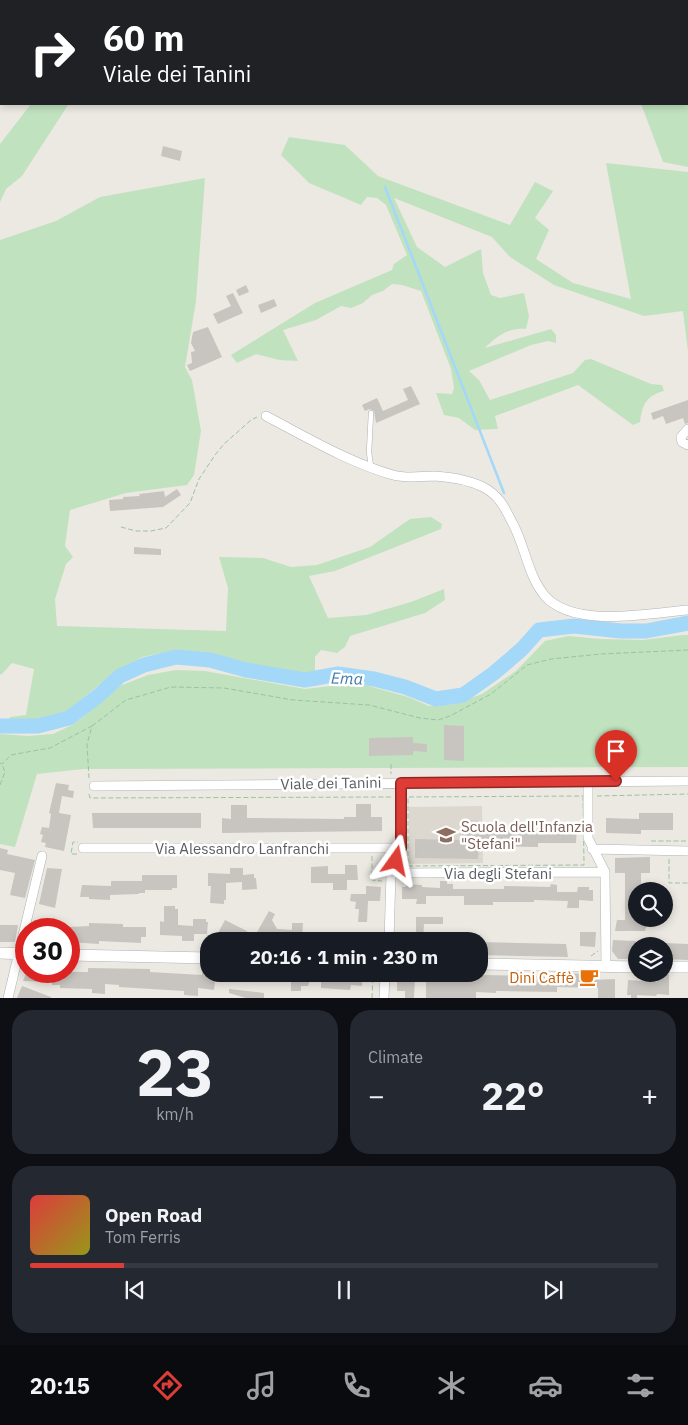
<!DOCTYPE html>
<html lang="en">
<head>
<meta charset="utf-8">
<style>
  body { margin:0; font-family:"IBM Plex Sans",sans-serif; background:#242831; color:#f1f3f6; height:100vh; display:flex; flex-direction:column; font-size:19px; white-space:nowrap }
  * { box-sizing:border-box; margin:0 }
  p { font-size:16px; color:#9ea1a6 }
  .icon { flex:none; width:28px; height:28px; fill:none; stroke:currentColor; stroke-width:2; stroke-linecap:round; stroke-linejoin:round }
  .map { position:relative; height:998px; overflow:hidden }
  .panel { display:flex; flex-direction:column; gap:12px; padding:12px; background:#0d0f14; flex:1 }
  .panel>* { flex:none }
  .hud { position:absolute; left:0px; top:0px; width:689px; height:105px; box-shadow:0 2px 8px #0003; background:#202124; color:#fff; overflow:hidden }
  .controls { position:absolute; left:628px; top:882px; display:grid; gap:10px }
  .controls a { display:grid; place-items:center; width:45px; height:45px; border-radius:50%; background:#171b24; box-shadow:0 2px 8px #0003; font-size:25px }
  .speed { position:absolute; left:15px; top:918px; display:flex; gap:10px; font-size:25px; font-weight:700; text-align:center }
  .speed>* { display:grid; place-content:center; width:65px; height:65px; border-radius:50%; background:#171b24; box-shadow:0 2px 8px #0003; line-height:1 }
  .speed .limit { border:8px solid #d22; background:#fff; color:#111 }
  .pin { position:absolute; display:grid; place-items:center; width:42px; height:42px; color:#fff; margin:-51px -21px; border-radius:50% 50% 50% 0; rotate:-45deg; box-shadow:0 0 5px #0007 }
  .pin .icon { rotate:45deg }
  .me { position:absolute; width:55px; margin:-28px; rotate:12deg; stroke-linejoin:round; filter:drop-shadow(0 0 4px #0008) }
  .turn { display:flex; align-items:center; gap:18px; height:105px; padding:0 20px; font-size:22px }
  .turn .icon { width:65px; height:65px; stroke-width:2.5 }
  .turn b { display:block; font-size:35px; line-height:42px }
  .big { font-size:38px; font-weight:700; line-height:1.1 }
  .panel .widget { flex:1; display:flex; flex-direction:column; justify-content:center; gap:8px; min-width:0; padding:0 18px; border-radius:20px; background:#242831 }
  .panel .dial { align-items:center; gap:0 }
  .dial b { font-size:65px; line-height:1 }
  .song { display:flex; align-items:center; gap:15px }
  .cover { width:60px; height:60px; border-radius:8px; background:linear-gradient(135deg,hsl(0 70% 55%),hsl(60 70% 35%)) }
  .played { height:5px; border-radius:2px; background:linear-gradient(90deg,#de3c36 15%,#363941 15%) }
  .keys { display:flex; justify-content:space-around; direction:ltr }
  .heat { display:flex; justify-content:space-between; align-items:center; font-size:28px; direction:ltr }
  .panel .tiles { flex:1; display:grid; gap:12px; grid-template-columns:1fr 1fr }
  .widget:last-child { grid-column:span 2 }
  .trip { position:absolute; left:200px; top:932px; width:288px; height:50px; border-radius:20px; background:#171b24; box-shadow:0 2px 8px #0003; font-weight:700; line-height:50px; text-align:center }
  .menu { display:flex; height:80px; justify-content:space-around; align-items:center; background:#090b0e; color:#9ea1a6 }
  .menu .icon { width:35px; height:35px }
  .menu .selected { color:#de3c36 }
  .menu b { font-size:22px; color:#f1f3f6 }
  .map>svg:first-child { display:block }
  .education { fill:#dcd8d0 }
  .green { fill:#c1e2bf }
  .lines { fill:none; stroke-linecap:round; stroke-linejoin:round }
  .stream { stroke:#a4d8f9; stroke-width:2.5 }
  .river { stroke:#a4d8f9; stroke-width:15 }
  .building { fill:#c8c4bf }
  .service-casing { stroke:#afb3b6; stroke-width:5.5 }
  .minor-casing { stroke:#afb3b6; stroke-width:10 }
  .secondary-casing { stroke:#aeb2b6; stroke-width:12 }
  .path { stroke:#99c3a3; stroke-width:1; stroke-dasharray:5 2.5; stroke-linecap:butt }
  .service { stroke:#fff; stroke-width:4.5 }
  .minor { stroke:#fff; stroke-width:9 }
  .secondary { stroke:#fff; stroke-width:11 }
  .route-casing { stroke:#902723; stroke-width:12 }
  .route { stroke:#de3c36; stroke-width:9 }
  .labels { text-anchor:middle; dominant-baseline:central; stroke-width:5; stroke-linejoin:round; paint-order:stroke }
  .street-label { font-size:15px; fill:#5a5e62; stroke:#fff }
  .education-label { font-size:15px; fill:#785e54; stroke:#fff; text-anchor:start }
  .food-label { font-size:15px; fill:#c56008; stroke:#fff; text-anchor:end }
  .water-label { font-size:16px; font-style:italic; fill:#4379aa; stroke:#fff }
</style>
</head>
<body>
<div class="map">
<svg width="688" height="998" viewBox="0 0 688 998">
  <rect width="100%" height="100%" fill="#ece9e2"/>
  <path class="education" d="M482,806L483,863L409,864V807Z"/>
  <path class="green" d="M31,104L68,105L22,176L6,189L0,202V144Z
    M641,104H688V167L663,162Z
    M289,137L345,145L378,176L510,225L535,182L553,191L535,218L549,230L536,259L573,283L631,299L606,163L688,172V351L683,311L644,316L554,285L510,257L492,237L394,198L417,247L445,267L481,249L483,273L491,295L500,298L524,293L529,316L526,329C509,327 497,336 485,348L551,329L556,335V343L548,341L531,345L469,371L479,380L490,400L573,373L585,360L591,359L651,384L662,385L664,391C647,395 642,405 640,422L633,425L578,385L495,416L498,429L475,430L459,418L444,415L436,393L452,394L454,388L451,369L421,291L402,285L392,284L383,291L372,295L363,303L351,308L341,306L316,320L283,330L298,361L279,360L256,354L237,363L231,355L315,303L392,270L394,264L407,255L386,205L377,198L367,197L361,205L309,183L281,155Z
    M205,178L196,301L185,367L192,380L201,431L194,475L187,485L126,493L70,510L65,546L73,557L66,564L55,599L57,626L226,631L228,588L219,557L263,558L291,567L317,565L370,547L410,519L431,517L442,524L441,529L335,571L309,576L328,618L366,615L411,602L444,589L445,600L425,613L350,636L345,647L337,653L321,650L315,657V671L301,674L237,661L172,651L142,657L106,679L64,714L48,719L27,723L9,722L10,717L26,715L34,669L12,663L1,675L0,674V240L56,221L100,197Z
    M683,635H688V767L84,769L37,774L15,847L0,844V734L28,736L53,734L72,725L82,718L117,687L148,675L176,670L205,671L305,689L358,683L408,697L429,706L454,704L482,694L516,671L545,641L568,636L601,639L643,640Z"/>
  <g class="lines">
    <path class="stream" d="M385,187L504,493"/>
    <path class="river" d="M0,726H38L69,718L98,696L120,676L144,665L176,657L210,660L246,670L305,680L338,674L374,679L405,687L436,699L463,695L494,673L522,649L539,630L574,626L621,631H646L688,623"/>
  </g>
  <path class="building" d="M163,146L182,151L180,161L161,156Z
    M246,285L249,292L239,296L236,290Z
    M233,293L243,313L218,324L213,314L231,306L226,296Z
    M274,299L277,306L261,313L258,305Z
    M208,327L222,357L190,371L187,365L192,363L191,352L195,351L191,343L193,332Z
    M411,386L420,404L376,423L374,411L370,409L365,411L362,405L377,398L383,411L408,400L403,389Z
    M688,400V423L685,424L683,418L666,424L663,416L653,420L651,413Z
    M177,489L181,495L163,507L110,511L109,500L123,499V497L140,496L139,494L164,491L165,497Z
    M134,547L161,549V555L134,554Z
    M444,725L464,726V761L444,760Z
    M413,737V743L427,744V752L413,751V755L369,756V738Z
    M56,783L69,785L68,790L74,791L73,798L62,796L59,813L71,815L64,851L45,847L46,843L41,842L43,835L40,834L42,827L49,828L51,814L49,813Z
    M356,804H371V817H382V831L222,833V818L231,819V805H247V818L344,819V817H356Z
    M92,813H201V828H93Z
    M639,813H673V830H641V834L606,833V818L639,819Z
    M462,820L479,821V832L508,833V829L543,830V826L577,827L576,843H538V847L479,846L478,859L415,858V839L462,840Z
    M0,848L8,850L7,854L35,860L25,898L10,895L15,873L0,870Z
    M650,857V873H641V891H636V921H648L645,931H615L617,920H625V873H615V858Z
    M345,865H357L358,880H347V890H333V883H311V867L328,866V874H345Z
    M47,868L62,869L55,908L39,904Z
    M230,868H243V875L254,874V878H256L257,889L242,890V882L226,883V900H224V904L210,903L211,886H208V873L230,874Z
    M142,875H177V888H172V890H145V893H139V894L110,895V900L89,899V897H80L82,885L111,886V881H142Z
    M440,881H447V884H453V889H504V886L550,887L551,884L557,885V892H577L578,887H589V890H593V901L579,900V908H567L568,901L534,900V902H493V905H464V896H426V904H416L417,899H402V887H406V884L422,885V887L440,888Z
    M366,886L381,887L380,901H368L367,922H358L359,909H355L356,902L350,901L351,894H366Z
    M164,906H175V909H178V925L193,926V919H206V922H208L207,934H194V941H182V936L160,935V921L164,922Z
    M269,911L275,914L272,920L277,929L292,930V923H303L302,941H252Z
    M416,917H443V924H424L423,941H416Z
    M34,920L47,923L46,929H32Z
    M225,920L247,931L243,941H232L218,933Z
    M89,923L123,924V927H146V937H141V943L99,941V944L69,942V927L89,926Z
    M0,925H18L15,942H0Z
    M580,932H596L595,947L580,946Z
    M366,935H382V941H366Z
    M613,940L636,941V956H632V959H618L612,951Z
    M479,942L566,944L568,957L479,955Z
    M664,943L688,944V960L664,959Z
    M203,965L209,966V974H219L218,981H215L214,990L198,988V996L184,995V991L119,987V985L105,984V994L92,993V989L60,988V985H52V982L23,981L27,971L88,972V968L150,969V972L202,975Z
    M558,973L594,974V980L615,979V998H598V988L557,987V992L496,991V993L476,992V998H426V974L480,976V975L558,976Z
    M233,974H312L308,986H301V991H291V982L233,980Z
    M321,974H350V977L362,978V986L351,985L350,990L321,988Z
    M397,974H411V976H415L414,998H405V991H397Z
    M658,974H669V995L657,994L656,996L637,995V998H631V995H627L628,980L657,982Z
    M22,986L51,997V998H17Z
    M229,989L264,993V998H246L229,993Z"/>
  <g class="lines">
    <g class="service-casing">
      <path id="service" d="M571,0V1
        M371,467L369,452L371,413"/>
    </g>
    <g class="minor-casing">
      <path id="minor" d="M266,416C306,437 350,463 393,475C407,479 421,476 435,476C450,477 469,480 483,487C499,495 505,508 513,524C525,546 528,576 545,596C574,629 650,613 688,610
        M688,429L681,437L682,442L688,445
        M588,782V838L605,872L606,966
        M94,786L688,781
        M83,848H401
        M592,849L688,851
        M391,873L605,872
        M389,941L391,873L401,848V783
        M8,998L42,856
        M384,998L385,974"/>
    </g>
    <g class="secondary-casing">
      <path id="secondary" d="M0,953L26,954
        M69,955L209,958
        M479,964L636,967
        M664,967H688"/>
    </g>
    <path class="path" d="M97,0L104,1
      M190,1L195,0
      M0,51L1,52
      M121,527L136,531H151L166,528L190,503L199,479L215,455L224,444L251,420L257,417
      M92,726L126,700L171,687L224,688L293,700L369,705L420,718L438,720L450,716L491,694L527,665L551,659L601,654L688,650
      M0,763L2,764L11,755L16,754L50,748L92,726L87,744L89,778
      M391,764V774
      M0,785L5,772L2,764
      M89,794L90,798L392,797
      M583,796L584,865L408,866V797Z
      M597,796L688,794
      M651,841H688
      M77,854H71L73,842H78
      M372,856V880L382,881
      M669,859V883H688
      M591,956L598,951
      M372,998L373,974"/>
    <use href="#service" class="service"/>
    <use href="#minor" class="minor"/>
    <use href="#secondary" class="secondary"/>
  </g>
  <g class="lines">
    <g class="route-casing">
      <path id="route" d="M396,861L401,848V783L616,781"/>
    </g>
    <use href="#route" class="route"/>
  </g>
  <defs>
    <g id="school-bare" transform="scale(1.5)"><path d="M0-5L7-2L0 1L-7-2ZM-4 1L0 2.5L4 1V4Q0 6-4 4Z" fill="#8d6e63" stroke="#fff" stroke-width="2.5" paint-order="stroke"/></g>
    <g id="cafe-bare" transform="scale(1.5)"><path d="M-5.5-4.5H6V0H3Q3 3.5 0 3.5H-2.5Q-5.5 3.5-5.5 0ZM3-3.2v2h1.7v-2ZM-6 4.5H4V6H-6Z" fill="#e8710a" stroke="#fff" stroke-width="2.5" paint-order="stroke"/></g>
  </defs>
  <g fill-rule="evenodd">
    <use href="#school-bare" x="446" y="835"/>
    <use href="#cafe-bare" x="589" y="977"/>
  </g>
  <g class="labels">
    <g class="street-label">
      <text transform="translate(331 783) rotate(-1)">Viale dei Tanini</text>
      <text x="242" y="848">Via Alessandro Lanfranchi</text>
      <text x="498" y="873">Via degli Stefani</text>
    </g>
    <g class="education-label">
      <text x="461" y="826">Scuola dell'Infanzia<tspan x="461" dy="17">"Stefani"</tspan></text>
    </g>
    <g class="food-label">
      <text x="574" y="977">Dini Caffè</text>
    </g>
    <g class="water-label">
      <text transform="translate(347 678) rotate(2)">Ema</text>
    </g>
  </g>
</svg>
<div class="controls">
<a><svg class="icon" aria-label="search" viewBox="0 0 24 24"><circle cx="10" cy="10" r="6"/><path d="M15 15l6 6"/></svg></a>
<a><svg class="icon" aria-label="layers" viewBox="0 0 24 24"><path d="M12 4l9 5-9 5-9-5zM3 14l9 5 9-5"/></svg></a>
</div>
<div class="speed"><div class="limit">30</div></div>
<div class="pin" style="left:616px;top:781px;background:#d93025"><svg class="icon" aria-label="arrive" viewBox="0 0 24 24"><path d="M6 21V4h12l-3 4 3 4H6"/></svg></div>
<svg class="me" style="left:396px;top:861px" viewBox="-20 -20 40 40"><path d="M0-17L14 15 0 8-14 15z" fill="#de3c36" stroke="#fff" stroke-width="4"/></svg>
<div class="trip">20:16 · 1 min · 230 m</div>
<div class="hud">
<div class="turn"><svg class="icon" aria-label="right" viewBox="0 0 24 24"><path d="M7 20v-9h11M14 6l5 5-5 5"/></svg><div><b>60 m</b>Viale dei Tanini</div></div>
</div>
</div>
<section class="panel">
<div class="tiles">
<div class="widget dial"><b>23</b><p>km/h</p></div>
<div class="widget"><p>Climate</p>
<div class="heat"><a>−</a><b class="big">22°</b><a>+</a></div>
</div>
<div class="widget">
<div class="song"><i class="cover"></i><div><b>Open Road</b><p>Tom Ferris</p></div></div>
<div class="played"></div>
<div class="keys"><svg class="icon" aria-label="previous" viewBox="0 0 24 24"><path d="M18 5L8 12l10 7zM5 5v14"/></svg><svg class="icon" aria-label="pause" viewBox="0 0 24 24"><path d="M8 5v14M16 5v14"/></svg><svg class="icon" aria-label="next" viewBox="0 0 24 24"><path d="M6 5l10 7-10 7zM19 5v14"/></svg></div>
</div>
</div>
</section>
<nav class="menu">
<b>20:15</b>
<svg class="icon selected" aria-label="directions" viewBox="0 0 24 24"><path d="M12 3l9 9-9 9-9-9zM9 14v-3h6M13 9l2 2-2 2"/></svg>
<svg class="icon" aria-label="music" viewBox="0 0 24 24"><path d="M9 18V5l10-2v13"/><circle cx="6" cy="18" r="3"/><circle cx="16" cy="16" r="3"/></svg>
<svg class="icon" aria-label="phone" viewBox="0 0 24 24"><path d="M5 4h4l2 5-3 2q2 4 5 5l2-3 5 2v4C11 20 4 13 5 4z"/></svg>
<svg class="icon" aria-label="climate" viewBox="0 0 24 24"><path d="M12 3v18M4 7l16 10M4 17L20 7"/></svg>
<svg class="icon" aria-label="car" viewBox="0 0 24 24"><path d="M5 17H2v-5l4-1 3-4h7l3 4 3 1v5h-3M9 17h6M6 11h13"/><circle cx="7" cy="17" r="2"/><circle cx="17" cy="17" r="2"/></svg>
<svg class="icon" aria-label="filters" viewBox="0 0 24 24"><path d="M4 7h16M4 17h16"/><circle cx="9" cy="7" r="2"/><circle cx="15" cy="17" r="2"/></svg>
</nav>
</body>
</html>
